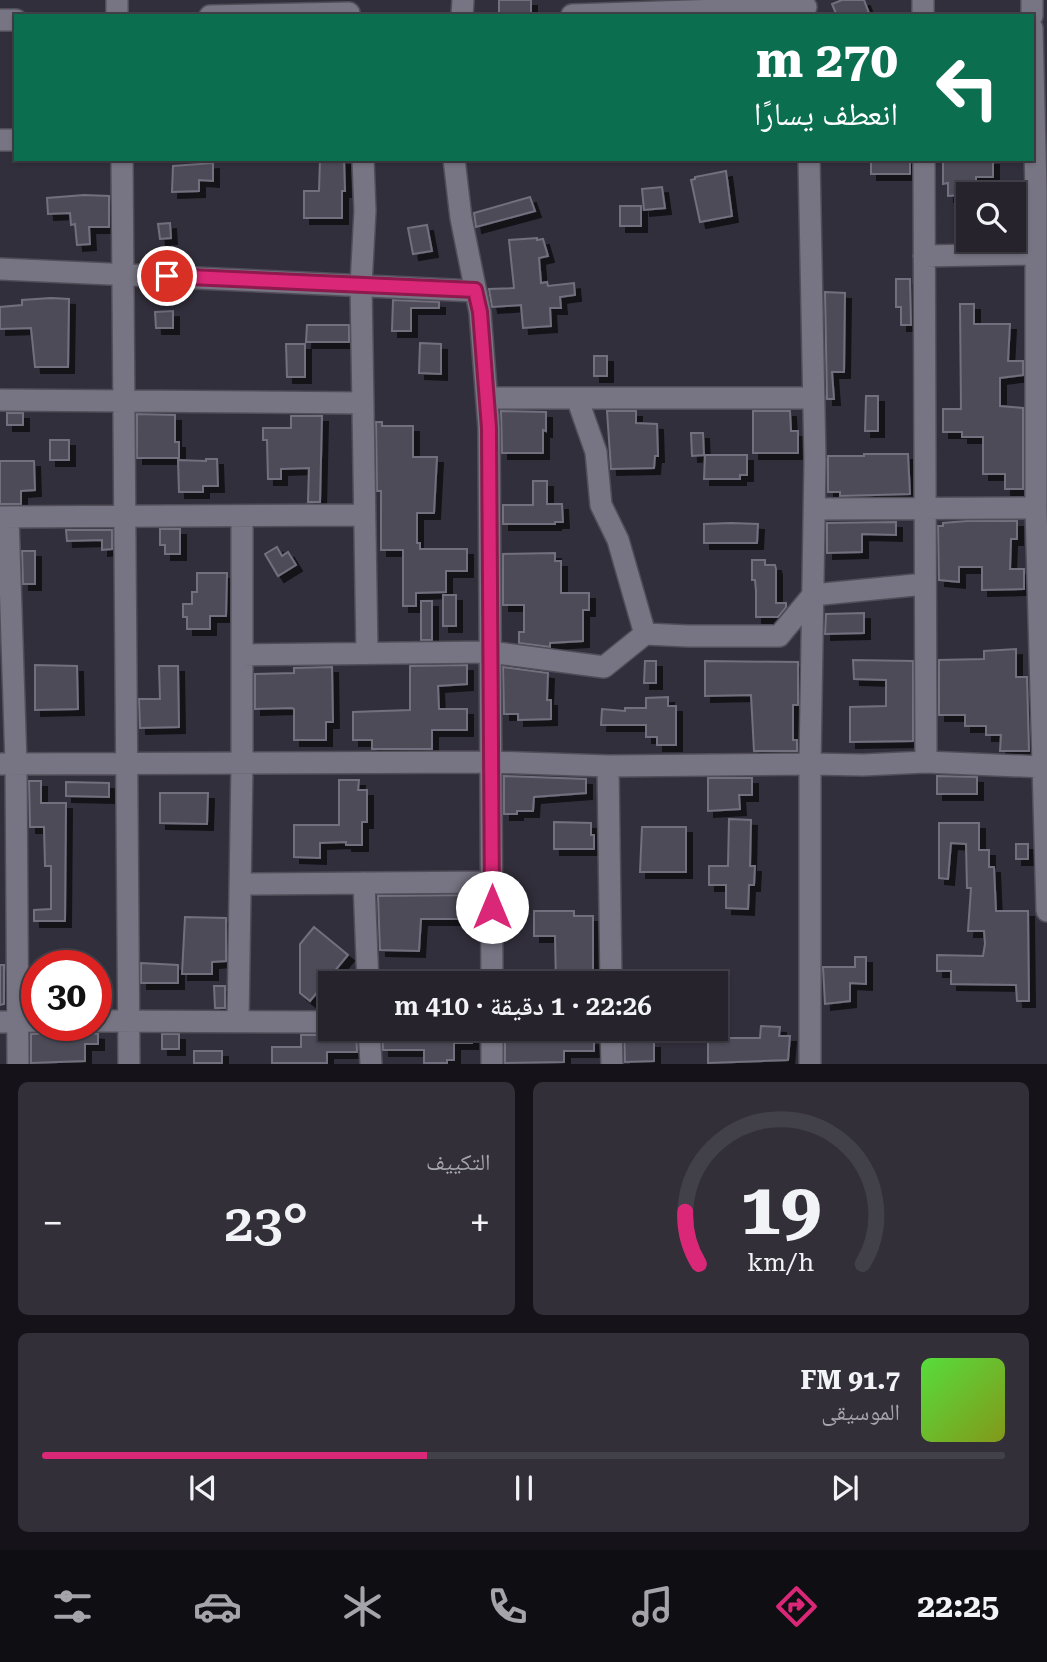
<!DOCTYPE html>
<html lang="ar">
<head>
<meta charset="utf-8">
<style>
  body { margin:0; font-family:"Roboto Serif","Noto Naskh Arabic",serif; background:#322f39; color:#f1f3f6; direction:rtl; height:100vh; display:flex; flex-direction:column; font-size:26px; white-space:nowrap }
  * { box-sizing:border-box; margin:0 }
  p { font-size:23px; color:#a4a4aa }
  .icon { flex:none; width:38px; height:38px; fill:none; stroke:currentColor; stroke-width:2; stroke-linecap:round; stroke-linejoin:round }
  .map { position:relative; height:1064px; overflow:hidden; direction:ltr }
  .details { display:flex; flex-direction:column; gap:18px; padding:18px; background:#151319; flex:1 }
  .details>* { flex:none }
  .banner { position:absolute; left:14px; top:14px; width:1020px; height:147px; border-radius:0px; box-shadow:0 2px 5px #0004,0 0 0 2px #424049; direction:rtl; background:#0b6e4f; color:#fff; overflow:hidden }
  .tools { position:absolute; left:956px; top:182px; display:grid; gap:14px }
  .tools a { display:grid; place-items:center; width:70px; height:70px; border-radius:0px; background:#26232d; box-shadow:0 2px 5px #0004,0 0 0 2px #424049; font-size:35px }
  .speed { position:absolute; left:21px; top:950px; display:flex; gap:14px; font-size:35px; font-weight:700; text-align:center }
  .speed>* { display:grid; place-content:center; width:91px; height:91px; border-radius:50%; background:#26232d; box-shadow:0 2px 5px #0004,0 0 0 2px #424049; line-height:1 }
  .speed .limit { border:10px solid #d22; background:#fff; color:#111 }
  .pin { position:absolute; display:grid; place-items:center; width:60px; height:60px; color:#fff; margin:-30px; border:4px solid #fff; border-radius:50%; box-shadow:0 2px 7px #0007 }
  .me { position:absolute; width:77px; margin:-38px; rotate:0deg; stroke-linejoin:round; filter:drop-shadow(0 0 5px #0008) }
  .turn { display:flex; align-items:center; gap:24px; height:147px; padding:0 21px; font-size:32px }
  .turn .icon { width:91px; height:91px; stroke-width:2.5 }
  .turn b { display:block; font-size:49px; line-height:60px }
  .big { font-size:52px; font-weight:600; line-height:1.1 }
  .details .tile { flex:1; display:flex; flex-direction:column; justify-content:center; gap:10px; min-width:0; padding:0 24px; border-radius:10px; background:#322f39 }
  .details .dial { align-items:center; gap:0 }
  .dial svg { height:182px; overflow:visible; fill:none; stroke:#424049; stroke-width:7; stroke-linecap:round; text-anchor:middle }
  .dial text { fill:#f1f3f6; stroke:none }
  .song { display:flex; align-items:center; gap:21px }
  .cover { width:84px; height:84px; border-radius:10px; background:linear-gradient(135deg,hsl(110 70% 55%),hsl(70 70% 35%)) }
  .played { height:7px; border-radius:4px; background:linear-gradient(90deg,#db2777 40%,#424049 40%) }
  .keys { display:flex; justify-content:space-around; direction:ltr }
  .heat { display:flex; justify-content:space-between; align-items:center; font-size:38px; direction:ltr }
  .details .tiles { flex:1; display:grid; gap:18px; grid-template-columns:1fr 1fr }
  .tile:last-child { grid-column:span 2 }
  .trip { position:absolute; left:318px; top:971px; width:410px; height:70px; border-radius:0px; background:#26232d; box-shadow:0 2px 5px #0004,0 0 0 2px #424049; font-weight:600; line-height:70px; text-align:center; direction:rtl }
  .tab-bar { display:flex; height:112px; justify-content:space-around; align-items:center; background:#0f0e12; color:#a4a4aa }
  .tab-bar .icon { width:49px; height:49px }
  .tab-bar .current { color:#db2777 }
  .tab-bar b { font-size:32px; color:#f1f3f6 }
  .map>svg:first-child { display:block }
  .building { fill:#4e4b59; stroke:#726f7e; stroke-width:2; filter:url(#shadow) }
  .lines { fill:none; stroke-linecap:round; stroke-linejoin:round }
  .minor-casing { stroke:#514e59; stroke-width:24 }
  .minor { stroke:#777483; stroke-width:21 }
  .route-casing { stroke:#8e194d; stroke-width:18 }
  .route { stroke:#db2777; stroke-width:12 }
</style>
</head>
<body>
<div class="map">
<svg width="1047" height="1064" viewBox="0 0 1047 1064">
  <defs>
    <filter id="shadow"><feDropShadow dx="6" dy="6" stdDeviation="0" flood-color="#0009"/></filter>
  </defs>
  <rect width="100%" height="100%" fill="#322f3c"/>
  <path class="building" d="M499,0H531V16L499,15Z
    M842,0H864L870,16H837L832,4Z
    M320,159H344L345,191H342V218H304V191H319Z
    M871,159H910V174H871Z
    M982,159H993V177H976V194L948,196V183L943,184V162L982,161Z
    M213,163V181L199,180V191L172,192L173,166Z
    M726,171L732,216L700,222L691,180L695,179V177Z
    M662,187L665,208L644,210L642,189Z
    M84,195L109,196V227H89L90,244L77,245L75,224L71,225L70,213L48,214L47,198Z
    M530,197L535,211L476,227L474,213Z
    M620,206H641V226H620Z
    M170,223L171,238L160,239L158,224Z
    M427,225L432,251L413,254L408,228Z
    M537,238V240L543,239L548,256L539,258L541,283L547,282L548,286L574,283L575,295L560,297L561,308H550L551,326L523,328L521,305L492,307L489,289L514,288L509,240Z
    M896,279H910L911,325H901V307H896Z
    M825,292L845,293L844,372H832L834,399H827Z
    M51,298L69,299L68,367H35L31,328L0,329V307L22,305V300Z
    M393,300L439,302V308H411V331H392Z
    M960,304H974V324H1010L1008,361H1023V375L1000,378V406L1023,408V489H1005V474H983V437H962V432H943V409H961Z
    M173,311V328H156L155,312Z
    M307,325H349V342H306Z
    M420,343L441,344V374L419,373Z
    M286,344H305V377H287Z
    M594,356H607V376H594Z
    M866,396H878V431H865Z
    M501,411L546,412V431L543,430V453H502Z
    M607,411H636V423L657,424L658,456H655L654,468L611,469Z
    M753,411H790L791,431H798V453H753Z
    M7,413H23V425H7Z
    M137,414L175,415V442H179V458H137Z
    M291,416H322L320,502H308L309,468L281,469V479H268L267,440H263V428H291Z
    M376,422H382V426H413V457H437L434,513H417V543H420V549H467V571H446V592L416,593V606H403V550H381V491H377Z
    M691,433H703L704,455L692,456Z
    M50,440H69V460H50Z
    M864,454H908L910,494L840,496V492H828V456H864Z
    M705,455H747V475H740V479H704Z
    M206,459H217L218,486H203V492H179L178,460L206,461Z
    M0,461H34L35,490L21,491V504H0Z
    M533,481H547V504H562L563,522H555V524H503V505H533Z
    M967,521H1017V539H1011L1010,569H1024V589L982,590V567H959V582L939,580L938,526H943V523Z
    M896,522V535L862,534V552L827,553V523Z
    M731,523L758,524L757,543H704V524Z
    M160,529H180V554H165V545H160Z
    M66,530H112V549L102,550V540L67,541Z
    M277,547L282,556L288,552L296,565L278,576L265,554Z
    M22,551H35V584H23Z
    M555,553V561H561V593H589V610H583V641L550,643V647L519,643V632H524V605H503V554Z
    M752,560H765V565H775L776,569V603H786V607L778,617H756V591L755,580H752Z
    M197,573H227L226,616H210V629H187V617H183V604H192V592H197Z
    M443,595H456V626H443Z
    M421,601H432V640H421Z
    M864,613V633L825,634L826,614Z
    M1016,649V677H1027L1029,751H1000L1001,735H986V726H965V715H939V660L984,659V651Z
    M853,660L913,661V741L850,742V707L886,706V680L854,679Z
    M645,661H656V683H644Z
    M705,661L798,662V705H793V740H797V751H754L751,695L705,696Z
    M35,665L77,666L78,709L35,710Z
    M467,665V684L438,686L439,709H467V730H432V749H372V740H353V712L410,710V666Z
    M159,666H178L179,727L140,728L139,699H160Z
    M332,667L333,722H326V740H294V709L292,708L255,709V674L294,673V668Z
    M503,667L548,673L547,700H551V719L518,720V714H504Z
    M668,697V706H676V745H657V737H646V725H601L602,709L625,711V708H646V698Z
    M504,776L586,779V793L534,797L533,811H517V814H504Z
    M937,776L977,777V794H937Z
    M708,778H752V795H739L740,809L708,811Z
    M339,780H359L358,790H367V822H362V845H346V842L320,843V858L294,857V825H339Z
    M29,781H41V803H66L65,921H34V910L51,909V866H45L44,827H30Z
    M66,782L109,783V797L66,796Z
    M160,793H208L207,824L160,823Z
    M729,819L751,820L750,866H755L754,885H749L748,909L726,908V885H709V866H728Z
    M554,822L591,823V835H594V849H554Z
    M939,823H979V850H989V867H994L996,911H1028L1029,1001H1017L1016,985L951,984V971H937V955L983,956L985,944L984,931H968L971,888H967L966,844L951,843L948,879L939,878Z
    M642,827H686V872H640Z
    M1016,844H1028V859H1016Z
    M471,895V919H421L419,951L380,950L378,896Z
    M534,911H574V916H593V984H556L555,936H534Z
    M185,917L226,918V961L212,962V974H182Z
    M314,927L348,955L310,1001L300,993V944Z
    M855,957H866V984L850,983V1001L825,1004L823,967H855Z
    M141,963L178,965V983H141Z
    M0,965H4V1004L0,1005Z
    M214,986H225V1008H215Z
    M716,1006H720V1038H760L761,1026L780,1027L779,1036H790L788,1060L708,1063V1029H716Z
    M342,1029H356L357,1052H327V1063H272V1047H301V1035H332Z
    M382,1029L472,1031V1043H454V1060H447V1063H424V1050H383Z
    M505,1029L580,1030L581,1040L594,1039V1051H564V1062L505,1063Z
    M624,1029H632V1042H654V1061L625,1062Z
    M74,1031L98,1034V1044H85V1061L31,1063V1034L74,1033Z
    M162,1034H179V1049H162Z
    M194,1051H222V1063H194Z"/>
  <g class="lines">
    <g class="minor-casing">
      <path id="minor" d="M117,0V16
        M923,0V16
        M1032,0V16
        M572,15L806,7
        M210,16L349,13
        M462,16L463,0
        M0,20H16
        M1032,28L1036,190V508L1047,911
        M0,140H16
        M122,159L129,1064
        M363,159L365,211L361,285L367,653
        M454,159L461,218L480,312L489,428L492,984
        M809,159L815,460L810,764V1064
        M924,159L926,762
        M924,256L1036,254
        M0,269L475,291
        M487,398H814
        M577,398L596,452L601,505L618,540L645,634L688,636H779L813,595L925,584
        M0,400L362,403
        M815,509L1036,508
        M0,517L364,515
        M8,517L16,764L18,1064
        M242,655L490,652L604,667L645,634
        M0,764L491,762L608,766L810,764L863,765L926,762L1043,767
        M608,766L611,984
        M364,883L368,984
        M241,884L492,882
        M96,1021L331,1022
        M238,1021L242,764V516
        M0,1022L37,1021
        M369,1029L371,1064
        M611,1029L612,1064
        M492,1064V1029"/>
    </g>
    <use href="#minor" class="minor"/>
  </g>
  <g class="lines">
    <g class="route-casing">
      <path id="route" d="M167,276L475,290L480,312L489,428L492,907"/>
    </g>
    <use href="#route" class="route"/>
  </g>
</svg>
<div class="tools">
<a><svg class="icon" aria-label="search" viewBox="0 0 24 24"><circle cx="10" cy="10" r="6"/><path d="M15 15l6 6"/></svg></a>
</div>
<div class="speed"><div class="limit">30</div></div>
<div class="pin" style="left:167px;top:276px;background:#d93025"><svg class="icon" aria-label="arrive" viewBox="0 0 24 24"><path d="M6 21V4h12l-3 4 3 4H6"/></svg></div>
<svg class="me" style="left:492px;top:907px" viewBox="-20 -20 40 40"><circle r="19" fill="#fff"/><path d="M0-13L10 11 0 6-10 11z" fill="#db2777"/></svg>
<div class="trip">22:26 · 1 دقيقة · 410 m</div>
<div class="banner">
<div class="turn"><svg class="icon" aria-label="left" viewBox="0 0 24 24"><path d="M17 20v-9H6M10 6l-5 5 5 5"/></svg><div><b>270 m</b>انعطف يسارًا</div></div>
</div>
</div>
<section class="details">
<div class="tiles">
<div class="tile dial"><svg viewBox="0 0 100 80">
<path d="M14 69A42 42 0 1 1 86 69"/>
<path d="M14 69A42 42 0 0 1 8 46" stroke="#db2777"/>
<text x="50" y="56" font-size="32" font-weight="700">19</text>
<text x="50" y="72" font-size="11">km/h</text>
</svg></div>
<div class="tile"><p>التكييف</p>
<div class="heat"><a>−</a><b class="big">23°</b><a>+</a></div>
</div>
<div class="tile">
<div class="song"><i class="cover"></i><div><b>91.7 FM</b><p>الموسيقى</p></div></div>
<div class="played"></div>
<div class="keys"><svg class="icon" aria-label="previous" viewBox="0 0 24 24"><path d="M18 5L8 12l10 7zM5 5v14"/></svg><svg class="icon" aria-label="pause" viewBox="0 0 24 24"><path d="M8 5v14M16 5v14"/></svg><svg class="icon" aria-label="next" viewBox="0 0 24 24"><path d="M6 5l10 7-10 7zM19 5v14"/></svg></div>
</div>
</div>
</section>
<nav class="tab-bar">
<b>22:25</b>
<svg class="icon current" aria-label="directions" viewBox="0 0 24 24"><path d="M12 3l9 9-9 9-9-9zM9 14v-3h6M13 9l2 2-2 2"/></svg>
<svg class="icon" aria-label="music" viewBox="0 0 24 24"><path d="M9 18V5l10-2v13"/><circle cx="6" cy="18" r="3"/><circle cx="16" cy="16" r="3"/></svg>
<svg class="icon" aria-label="phone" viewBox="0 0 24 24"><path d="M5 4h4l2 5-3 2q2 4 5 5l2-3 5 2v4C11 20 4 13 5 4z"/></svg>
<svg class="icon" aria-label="climate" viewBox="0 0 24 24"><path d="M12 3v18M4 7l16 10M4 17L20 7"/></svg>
<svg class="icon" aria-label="car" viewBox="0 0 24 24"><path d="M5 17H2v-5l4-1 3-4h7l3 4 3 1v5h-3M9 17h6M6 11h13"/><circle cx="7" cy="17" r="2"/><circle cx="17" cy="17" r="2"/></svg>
<svg class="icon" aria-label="filters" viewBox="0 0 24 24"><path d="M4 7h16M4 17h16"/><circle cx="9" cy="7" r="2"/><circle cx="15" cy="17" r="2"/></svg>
</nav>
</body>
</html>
